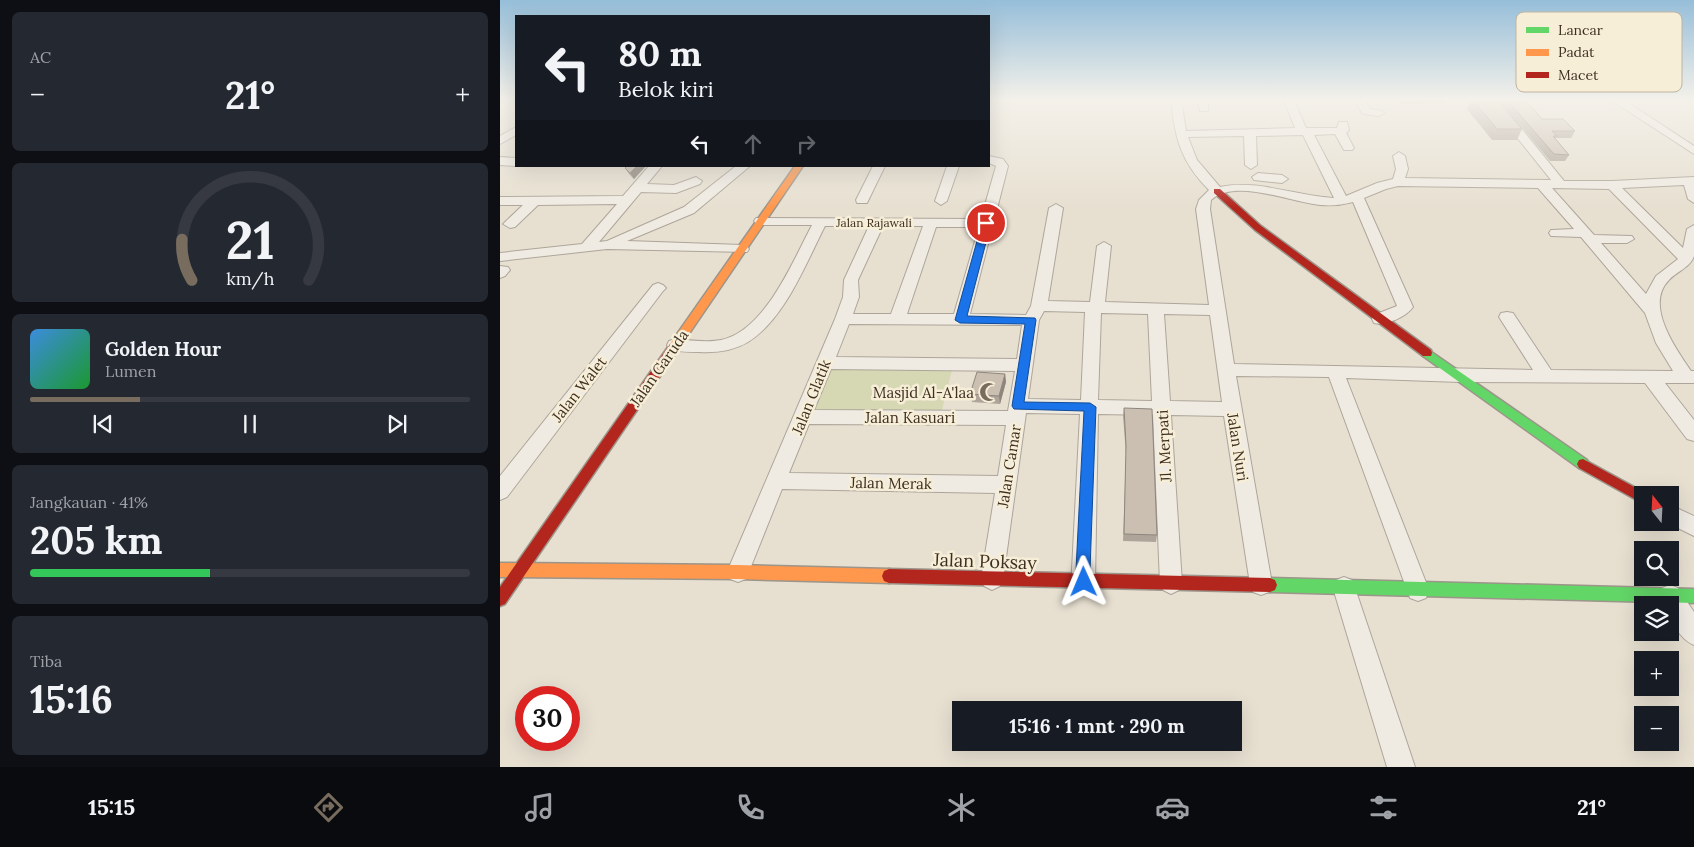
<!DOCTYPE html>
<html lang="id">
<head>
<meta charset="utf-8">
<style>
  body { margin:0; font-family:Lora,serif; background:#242831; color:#f1f3f6; height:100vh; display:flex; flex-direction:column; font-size:19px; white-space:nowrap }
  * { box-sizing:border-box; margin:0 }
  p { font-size:16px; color:#9ea1a6 }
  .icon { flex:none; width:28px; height:28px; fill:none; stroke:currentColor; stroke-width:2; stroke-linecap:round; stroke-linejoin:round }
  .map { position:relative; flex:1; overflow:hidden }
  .drawer { display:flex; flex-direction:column; gap:12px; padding:12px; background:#0d0f14; width:500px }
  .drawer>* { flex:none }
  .guide { position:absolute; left:15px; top:15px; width:475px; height:152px; border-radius:0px; box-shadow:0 5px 20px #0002; background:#171b24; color:#f1f3f6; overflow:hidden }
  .needle { width:32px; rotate:342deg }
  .tools { position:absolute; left:1134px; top:486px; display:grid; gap:10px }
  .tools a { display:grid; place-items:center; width:45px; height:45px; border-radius:0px; background:#171b24; box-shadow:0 5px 20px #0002; font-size:25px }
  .speed { position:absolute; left:15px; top:686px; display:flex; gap:10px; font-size:25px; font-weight:700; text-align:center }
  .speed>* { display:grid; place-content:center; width:65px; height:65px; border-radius:50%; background:#171b24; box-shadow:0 5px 20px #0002; line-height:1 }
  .speed .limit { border:8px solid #d22; background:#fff; color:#111 }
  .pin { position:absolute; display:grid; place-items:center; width:42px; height:42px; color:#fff; margin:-21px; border:2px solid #fff; border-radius:50%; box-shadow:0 1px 5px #0007 }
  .me { position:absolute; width:55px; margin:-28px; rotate:359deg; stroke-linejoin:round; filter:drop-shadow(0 0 4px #0008) }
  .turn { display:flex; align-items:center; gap:18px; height:105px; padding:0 20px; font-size:22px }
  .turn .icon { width:65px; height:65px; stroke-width:2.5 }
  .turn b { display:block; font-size:35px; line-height:42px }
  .lanes { display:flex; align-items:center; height:48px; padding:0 20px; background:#0003; justify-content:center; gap:25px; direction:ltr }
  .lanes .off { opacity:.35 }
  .big { font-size:38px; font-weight:700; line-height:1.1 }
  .drawer .card { flex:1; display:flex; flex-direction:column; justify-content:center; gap:8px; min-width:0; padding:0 18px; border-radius:8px; background:#242831 }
  .drawer .dial { align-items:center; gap:0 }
  .dial svg { height:130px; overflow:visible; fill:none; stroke:#363941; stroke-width:7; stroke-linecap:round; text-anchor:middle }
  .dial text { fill:#f1f3f6; stroke:none }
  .song { display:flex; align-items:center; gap:15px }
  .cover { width:60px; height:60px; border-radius:8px; background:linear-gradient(135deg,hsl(210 70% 55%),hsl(130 70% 35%)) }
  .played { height:5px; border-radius:2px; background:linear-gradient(90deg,#786c5e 25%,#363941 25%) }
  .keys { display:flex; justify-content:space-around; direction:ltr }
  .heat { display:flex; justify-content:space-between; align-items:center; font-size:28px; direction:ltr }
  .charge { height:8px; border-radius:4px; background:linear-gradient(90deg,#34c759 41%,#363941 0) }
  .trip { position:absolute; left:452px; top:701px; width:290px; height:50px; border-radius:0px; background:#171b24; box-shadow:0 5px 20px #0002; font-weight:700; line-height:50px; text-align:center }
  .dock { display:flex; height:80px; justify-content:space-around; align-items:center; background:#090b0e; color:#9ea1a6 }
  .dock .icon { width:35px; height:35px }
  .dock .on { color:#786c5e }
  .dock b { font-size:22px; color:#f1f3f6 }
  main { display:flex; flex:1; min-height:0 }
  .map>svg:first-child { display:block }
  .green { fill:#d6d7b3 }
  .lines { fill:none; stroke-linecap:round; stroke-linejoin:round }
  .street-casing { stroke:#ada599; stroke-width:2 }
  .fast-casing { stroke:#9c958a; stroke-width:3 }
  .slow-casing { stroke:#9c958a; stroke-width:3 }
  .jam-casing { stroke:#9c958a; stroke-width:3 }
  .street { fill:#efebe3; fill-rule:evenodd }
  .fast { fill:#63d668; fill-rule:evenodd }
  .slow { fill:#ff974d; fill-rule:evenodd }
  .jam { fill:#b3261e; fill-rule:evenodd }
  .wall { fill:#afa499 }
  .shaded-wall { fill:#8e867d }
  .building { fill:#cbbfb2; stroke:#8e867d }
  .route { fill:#1a73e8; stroke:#114b97 }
  .labels { text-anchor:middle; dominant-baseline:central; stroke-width:5; stroke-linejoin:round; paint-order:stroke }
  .far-street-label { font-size:12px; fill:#3d2e20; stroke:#f7eed8 }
  .street-label { font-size:15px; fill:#3d2e20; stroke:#f7eed8 }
  .poi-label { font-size:15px; fill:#3d2e20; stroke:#f7eed8; text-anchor:end }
  .near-street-label { font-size:18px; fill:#3d2e20; stroke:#f7eed8 }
  .key { fill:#f7eed8; stroke:#bfb4a1; stroke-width:1 }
  .key-label { font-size:14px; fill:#3d2e20 }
</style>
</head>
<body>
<main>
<section class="drawer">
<div class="card"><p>AC</p>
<div class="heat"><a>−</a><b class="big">21°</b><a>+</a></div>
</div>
<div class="card dial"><svg viewBox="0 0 100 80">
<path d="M14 69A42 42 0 1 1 86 69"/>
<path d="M14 69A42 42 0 0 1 8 44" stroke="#786c5e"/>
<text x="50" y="56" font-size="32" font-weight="700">21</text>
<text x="50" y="72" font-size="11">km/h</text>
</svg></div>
<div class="card">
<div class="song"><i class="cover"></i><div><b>Golden Hour</b><p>Lumen</p></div></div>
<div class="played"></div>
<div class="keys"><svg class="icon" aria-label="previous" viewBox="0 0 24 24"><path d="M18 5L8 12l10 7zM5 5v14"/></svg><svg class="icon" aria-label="pause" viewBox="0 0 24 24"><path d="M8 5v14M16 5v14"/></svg><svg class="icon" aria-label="next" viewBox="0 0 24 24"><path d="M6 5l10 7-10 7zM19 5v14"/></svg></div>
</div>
<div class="card"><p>Jangkauan · 41%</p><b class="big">205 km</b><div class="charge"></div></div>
<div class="card"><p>Tiba</p><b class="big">15:16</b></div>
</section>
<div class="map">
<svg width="1194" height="767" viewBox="0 0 1194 767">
  <rect width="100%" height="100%" fill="#e7e0d1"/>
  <path class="green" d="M333,365L453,366L441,414L313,413Z"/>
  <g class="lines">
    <g class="street-casing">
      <path id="street" d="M671,100H681L686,131L795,128L784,100H794L806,128H837L839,122H847L849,130L846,133L854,148L852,150H844L835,134L814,135L846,196L877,183L893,179L896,169L893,156L899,152L905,156L908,169L905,178L1051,180L987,100H998L1064,181H1112L1194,177V203L1188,199L1184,185L1122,188L1183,248L1187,229L1194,225C1194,234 1194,247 1194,256C1191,267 1176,272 1169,280C1144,305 1176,349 1191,371H1194V383H1165L1194,420V441L1187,439L1145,383L960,382L846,378L929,590L926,598L918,601L910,598L907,590L829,377L736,376L772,584L769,592L761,595L753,592L750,584L724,416L671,415L682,583L679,590L671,594L663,590L660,583L653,415L598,414L595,582L592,589L584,593L576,589L573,582L572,570L580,414L526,413L503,579L500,586L492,590L484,586L481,579L495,493L282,489L246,579L238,582L230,579L227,572L335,319L343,297L344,280L369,226H325C306,263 285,319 248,342C233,351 216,353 199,352C189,352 179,352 169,349L167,345L169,341L175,339C190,340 206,343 221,340C265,331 293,261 312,225H261L256,224L254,221L256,218L481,219L496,166L489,163V156L503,159L508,166L470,314L526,315L531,306L549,208L556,204L563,208L548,301L590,302L597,246L604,242L611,246L605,302L709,305L696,209L699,200L709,190C681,162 675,139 671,100ZM803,135L834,198C795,196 758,179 720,187L697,160L688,137L744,136L745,165L751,169L757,165L756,136ZM898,186L1038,188L1074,229L1051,230L1049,233L1051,236L1081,237L1145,313L1156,343L1173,371L1051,370L1013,313L1007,312L1001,313L999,317L1033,370L734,364L710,209L711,200C736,178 790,202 820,205C832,206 842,205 853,202L897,306L874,315L872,319L874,323C886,326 906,317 913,307L864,198L886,189ZM1052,188L1109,189L1178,259L1156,276L1146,294L1101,243H1127L1134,239L1132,236L1094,235ZM383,226H423L391,314H353L359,297L358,280ZM436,227H479L454,314H407ZM544,311L585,312L581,400L528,399L539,320ZM601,313L648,314L652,401L598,400ZM664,314L710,315L722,402L670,401ZM349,324L522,325L517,359L336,357ZM331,369L515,371L508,411L314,410ZM309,424L506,425L498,476L289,473Z
        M698,100H708V111H700Z
        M854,100H865L870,109L883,111L884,113L879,116L863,114Z
        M1111,100H1124L1194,146V154Z
        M16,127V135L0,144V136Z
        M0,157L16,158V166L0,165Z
        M149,166H162L147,184L174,185L196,177L202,181L200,184L176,193L141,192L99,242L107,241L184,207L236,166H250L194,213L127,241L242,245L247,246L249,249L247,252L107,249L0,261V253L82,244L117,204L38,205L15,227L10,228L3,224L23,205H0V197L123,196Z
        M373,166H385L367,203H357L356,200Z
        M447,166H459L447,201L441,205L435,201Z
        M758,173L782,175L788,179L782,183L754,180L752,177Z
        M0,266L8,267L10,270L5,276L0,278Z
        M158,283L163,285L166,288L163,291L7,497L0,500V476L153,285Z
        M1170,505L1194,516V536L1166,522H1170Z
        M844,577L852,580L855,588L915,767H887L833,588L836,580Z
        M1170,585L1178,588L1194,612V645C1179,639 1170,620 1170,605H1163L1159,596L1162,588Z"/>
    </g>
    <g class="fast-casing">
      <path id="fast" d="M927,349L1087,460L1089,464L1087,468L1083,469L1079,468L923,356L922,353Z
        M770,578L1194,589V603L770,592L765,590L763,585L765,580Z"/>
    </g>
    <g class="slow-casing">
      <path id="slow" d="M295,166H303L178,350H170L169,347L170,344Z
        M0,563L238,565L389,569L394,571L396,576L394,581L389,583L238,579L0,577Z"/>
    </g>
    <g class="jam-casing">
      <path id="jam" d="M714,189H720L761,226L931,350L932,353L931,356H923L755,230L714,193Z
        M174,343L178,344L179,347L178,350L5,604L0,606V587L170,344Z
        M1083,459L1147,494L1142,495V503L1079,468L1077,464L1079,460Z
        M389,569L770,578L775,580L777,585L775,590L770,592L389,583L384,581L382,576L384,571Z"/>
    </g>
    <use href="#street" class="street"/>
    <use href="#fast" class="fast"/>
    <use href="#slow" class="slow"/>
    <use href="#jam" class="jam"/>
  </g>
  <path class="wall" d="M898,100H945L944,103L900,104Z
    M971,100H998L1022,129L1017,140H992L967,109Z
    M999,100H1026L1042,119L1075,131L1071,138H1056L1055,139L1069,155L1065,161H1050Z
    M146,166L134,179L129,174L125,168Z
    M505,374L506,382L500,404L472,402L470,394Z
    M624,408L657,535L656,542L623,541L626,454L623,416Z"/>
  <path class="shaded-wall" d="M137,166H146L134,179L130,173Z
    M505,374L506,382L500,404L499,396Z"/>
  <path class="building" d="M973,100H998L1022,129H997Z
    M1007,100H1026L1042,119H1063L1075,131H1052L1057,136H1053L1069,155L1054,154Z
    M127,166H137L130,173L125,168Z
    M477,372L505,374L499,396L470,394Z
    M624,408L652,409L657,535L624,534L626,446Z"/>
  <linearGradient id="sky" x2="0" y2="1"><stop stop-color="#96bed9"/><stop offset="0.48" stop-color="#f4f1ea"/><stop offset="1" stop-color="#f4f1ea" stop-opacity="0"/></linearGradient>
  <rect width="1194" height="208" fill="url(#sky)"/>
  <path class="route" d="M486,220L491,223L467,316L535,318L536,320L524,402L590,403L596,407L590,570L591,582L589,587L584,589L579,587L576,570L584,411L514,409L512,406L525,324L460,323L455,320L482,223Z"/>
  <defs>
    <g id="mosque-bare" transform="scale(1.5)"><path d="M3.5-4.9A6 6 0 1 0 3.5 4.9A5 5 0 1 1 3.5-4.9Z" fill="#786c5e" stroke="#f7eed8" stroke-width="2.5" paint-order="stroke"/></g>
  </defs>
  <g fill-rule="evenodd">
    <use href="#mosque-bare" x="489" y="392"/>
  </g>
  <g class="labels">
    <g class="far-street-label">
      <text x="374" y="222">Jalan Rajawali</text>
    </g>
    <g class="street-label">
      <text transform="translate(159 368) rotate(-55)">Jalan Garuda</text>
      <text transform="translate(79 389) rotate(-52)">Jalan Walet</text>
      <text transform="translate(311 397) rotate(-68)">Jalan Glatik</text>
      <text x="410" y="417">Jalan Kasuari</text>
      <text transform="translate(664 446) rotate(-93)">Jl. Merpati</text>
      <text transform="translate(738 447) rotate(81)">Jalan Nuri</text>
      <text transform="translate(509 466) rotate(-81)">Jalan Camar</text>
      <text transform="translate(391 483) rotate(1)">Jalan Merak</text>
    </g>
    <g class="poi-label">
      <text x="474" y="392">Masjid Al-A'laa</text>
    </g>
    <g class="near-street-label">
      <text transform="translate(485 561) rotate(2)">Jalan Poksay</text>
    </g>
  </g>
  <rect x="1016" y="12" width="166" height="80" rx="8" class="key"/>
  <rect x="1026" y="27" width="23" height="6" fill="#63d668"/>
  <rect x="1026" y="49" width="23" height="7" fill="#ff974d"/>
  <rect x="1026" y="72" width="23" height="6" fill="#b3261e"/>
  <g class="key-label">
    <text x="1058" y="35">Lancar</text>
    <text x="1058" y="57">Padat</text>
    <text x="1058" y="80">Macet</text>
  </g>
</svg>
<div class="tools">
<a><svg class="needle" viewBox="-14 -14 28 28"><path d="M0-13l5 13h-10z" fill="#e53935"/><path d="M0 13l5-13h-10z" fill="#9ea1a6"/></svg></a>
<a><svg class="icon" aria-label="search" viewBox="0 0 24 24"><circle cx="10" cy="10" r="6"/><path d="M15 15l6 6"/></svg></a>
<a><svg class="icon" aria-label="layers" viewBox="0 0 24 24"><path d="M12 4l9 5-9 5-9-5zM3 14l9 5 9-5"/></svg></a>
<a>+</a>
<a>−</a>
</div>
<div class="speed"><div class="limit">30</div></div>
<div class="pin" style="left:486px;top:223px;background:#d93025"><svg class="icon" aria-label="arrive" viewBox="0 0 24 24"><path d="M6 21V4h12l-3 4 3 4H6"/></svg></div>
<svg class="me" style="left:584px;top:582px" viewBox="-20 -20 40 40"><path d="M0-17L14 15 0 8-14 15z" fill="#1a73e8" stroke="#fff" stroke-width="4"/></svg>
<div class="trip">15:16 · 1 mnt · 290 m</div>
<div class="guide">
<div class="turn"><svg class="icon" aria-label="left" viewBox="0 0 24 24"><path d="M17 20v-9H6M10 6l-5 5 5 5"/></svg><div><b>80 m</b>Belok kiri</div></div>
<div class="lanes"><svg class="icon" aria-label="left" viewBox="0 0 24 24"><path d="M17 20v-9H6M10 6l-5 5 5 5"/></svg><svg class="icon off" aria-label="ahead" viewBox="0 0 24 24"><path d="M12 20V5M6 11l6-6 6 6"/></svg><svg class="icon off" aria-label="right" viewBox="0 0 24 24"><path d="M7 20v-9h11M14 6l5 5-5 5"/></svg></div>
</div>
</div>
</main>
<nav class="dock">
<b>15:15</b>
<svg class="icon on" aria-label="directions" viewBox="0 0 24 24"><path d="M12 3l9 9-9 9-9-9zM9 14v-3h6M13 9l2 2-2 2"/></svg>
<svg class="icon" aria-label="music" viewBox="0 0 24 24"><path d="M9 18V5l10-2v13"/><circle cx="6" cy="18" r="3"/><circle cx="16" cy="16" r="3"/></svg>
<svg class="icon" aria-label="phone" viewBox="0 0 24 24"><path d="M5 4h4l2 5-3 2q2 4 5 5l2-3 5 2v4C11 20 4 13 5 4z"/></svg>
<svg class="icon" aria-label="climate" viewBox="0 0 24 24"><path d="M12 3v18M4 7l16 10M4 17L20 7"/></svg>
<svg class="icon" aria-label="car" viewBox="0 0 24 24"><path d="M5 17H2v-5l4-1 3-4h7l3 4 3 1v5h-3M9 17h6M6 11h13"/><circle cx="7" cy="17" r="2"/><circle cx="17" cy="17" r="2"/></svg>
<svg class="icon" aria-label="filters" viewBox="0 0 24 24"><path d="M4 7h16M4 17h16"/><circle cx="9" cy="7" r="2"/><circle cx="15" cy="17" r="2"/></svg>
<b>21°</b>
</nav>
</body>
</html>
